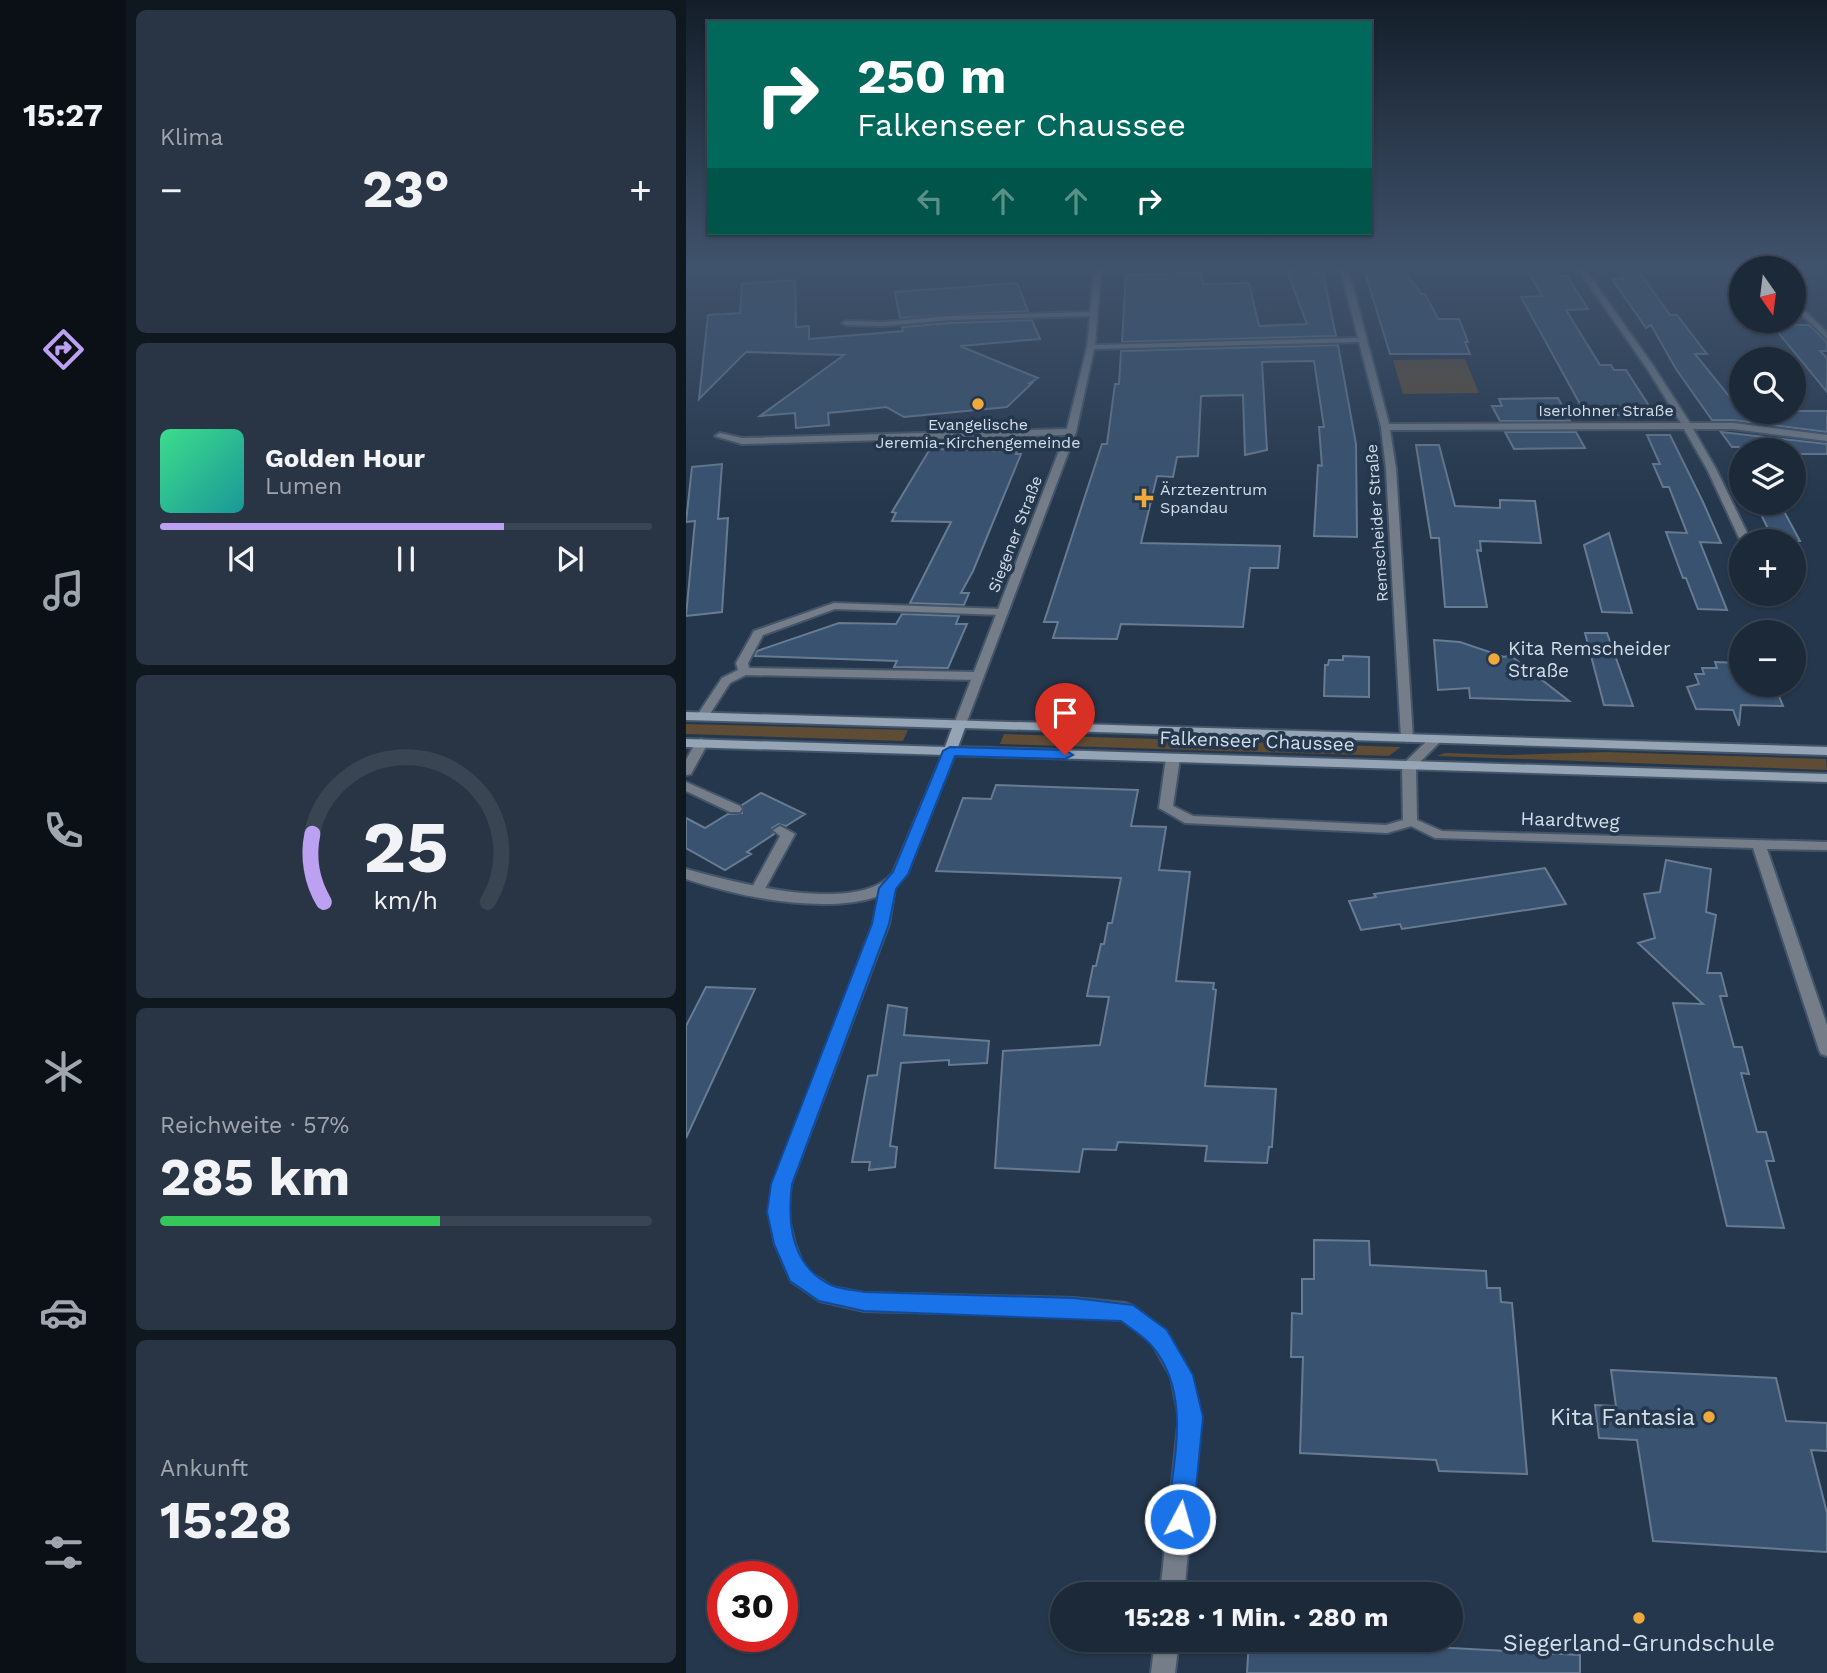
<!DOCTYPE html>
<html lang="de">
<head>
<meta charset="utf-8">
<style>
  body { margin:0; font-family:"Work Sans",sans-serif; background:#293544; color:#f1f3f6; height:100vh; display:flex; flex-direction:column; font-size:26px; white-space:nowrap }
  * { box-sizing:border-box; margin:0 }
  p { font-size:23px; color:#a0a6ae }
  .icon { flex:none; width:38px; height:38px; fill:none; stroke:currentColor; stroke-width:2; stroke-linecap:round; stroke-linejoin:round }
  .map { position:relative; flex:1; overflow:hidden }
  .drawer { display:flex; flex-direction:column; gap:10px; padding:10px; background:#0f171f; width:560px }
  .drawer>* { flex:none }
  .top-card { position:absolute; left:21px; top:21px; width:665px; height:214px; border-radius:0px; box-shadow:0 2px 5px #0004,0 0 0 2px #3a4553; background:#00695c; color:#fff; overflow:hidden }
  .needle { width:46px; rotate:166deg }
  .controls { position:absolute; left:1043px; top:256px; display:grid; gap:14px }
  .controls a { display:grid; place-items:center; width:77px; height:77px; border-radius:50%; background:#1c2939; box-shadow:0 2px 5px #0004,0 0 0 2px #3a4553; font-size:35px }
  .speed { position:absolute; left:21px; top:1561px; display:flex; gap:14px; font-size:35px; font-weight:700; text-align:center }
  .speed>* { display:grid; place-content:center; width:91px; height:91px; border-radius:50%; background:#1c2939; box-shadow:0 2px 5px #0004,0 0 0 2px #3a4553; line-height:1 }
  .speed .limit { border:10px solid #d22; background:#fff; color:#111 }
  .pin { position:absolute; display:grid; place-items:center; width:60px; height:60px; color:#fff; margin:-72px -30px; border-radius:50% 50% 50% 0; rotate:-45deg; box-shadow:0 0 7px #0007 }
  .pin .icon { rotate:45deg }
  .me { position:absolute; width:77px; margin:-38px; rotate:6deg; stroke-linejoin:round; filter:drop-shadow(0 0 5px #0008) }
  .turn { display:flex; align-items:center; gap:24px; height:147px; padding:0 35px; font-size:32px }
  .turn .icon { width:91px; height:91px; stroke-width:2.5 }
  .turn b { display:block; font-size:49px; line-height:60px }
  .lanes { display:flex; align-items:center; height:66px; padding:0 35px; background:#0003; justify-content:center; gap:35px; direction:ltr }
  .lanes .off { opacity:.35 }
  .big { font-size:52px; font-weight:700; line-height:1.1 }
  .drawer .tile { flex:1; display:flex; flex-direction:column; justify-content:center; gap:10px; min-width:0; padding:0 24px; border-radius:10px; background:#293544 }
  .drawer .dial { align-items:center; gap:0 }
  .dial svg { height:182px; overflow:visible; fill:none; stroke:#3a4553; stroke-width:7; stroke-linecap:round; text-anchor:middle }
  .dial text { fill:#f1f3f6; stroke:none }
  .song { display:flex; align-items:center; gap:21px }
  .cover { width:84px; height:84px; border-radius:10px; background:linear-gradient(135deg,hsl(150 70% 55%),hsl(180 70% 35%)) }
  .played { height:7px; border-radius:4px; background:linear-gradient(90deg,#bca0f2 70%,#3a4553 70%) }
  .keys { display:flex; justify-content:space-around; direction:ltr }
  .heat { display:flex; justify-content:space-between; align-items:center; font-size:38px; direction:ltr }
  .charge { height:10px; border-radius:5px; background:linear-gradient(90deg,#34c759 57%,#3a4553 0) }
  .trip { position:absolute; left:364px; top:1582px; width:413px; height:70px; border-radius:35px; background:#1c2939; box-shadow:0 2px 5px #0004,0 0 0 2px #3a4553; font-weight:700; line-height:70px; text-align:center }
  main { display:flex; flex:1; min-height:0 }
  .tab-bar { display:flex; flex-direction:column; width:126px; justify-content:space-around; align-items:center; background:#0b1017; color:#a0a6ae }
  .tab-bar .icon { width:49px; height:49px }
  .tab-bar .on { color:#bca0f2 }
  .tab-bar b { font-size:32px; color:#f1f3f6 }
  .map>svg:first-child { display:block }
  .green { fill:#5e4c34 }
  .building { fill:#38526f; stroke:#677b93; stroke-width:2 }
  .lines { fill:none; stroke-linecap:round; stroke-linejoin:round }
  .service-casing { stroke:#445569; stroke-width:4 }
  .minor-casing { stroke:#445569; stroke-width:4 }
  .secondary-casing { stroke:#445569; stroke-width:4 }
  .service { fill:#747d88; fill-rule:evenodd }
  .minor { fill:#747d88; fill-rule:evenodd }
  .secondary { fill:#96a5b6; fill-rule:evenodd }
  .route { fill:#1a73e8; stroke:#114b97; stroke-width:2 }
  .poi-dot { fill:#eea83c; stroke:#25374c; stroke-width:2.5 }
  .labels { text-anchor:middle; dominant-baseline:central; stroke-width:7; stroke-linejoin:round; paint-order:stroke }
  .far-street-label { font-size:16px; fill:#d2deeb; stroke:#25374c }
  .far-poi-label { font-size:16px; fill:#d2deeb; stroke:#25374c }
  .poi-label { font-size:19px; fill:#d2deeb; stroke:#25374c; text-anchor:start }
  .street-label { font-size:19px; fill:#d2deeb; stroke:#25374c }
  .near-poi-label { font-size:23px; fill:#d2deeb; stroke:#25374c; text-anchor:end }
</style>
</head>
<body>
<main>
<nav class="tab-bar">
<b>15:27</b>
<svg class="icon on" aria-label="directions" viewBox="0 0 24 24"><path d="M12 3l9 9-9 9-9-9zM9 14v-3h6M13 9l2 2-2 2"/></svg>
<svg class="icon" aria-label="music" viewBox="0 0 24 24"><path d="M9 18V5l10-2v13"/><circle cx="6" cy="18" r="3"/><circle cx="16" cy="16" r="3"/></svg>
<svg class="icon" aria-label="phone" viewBox="0 0 24 24"><path d="M5 4h4l2 5-3 2q2 4 5 5l2-3 5 2v4C11 20 4 13 5 4z"/></svg>
<svg class="icon" aria-label="climate" viewBox="0 0 24 24"><path d="M12 3v18M4 7l16 10M4 17L20 7"/></svg>
<svg class="icon" aria-label="car" viewBox="0 0 24 24"><path d="M5 17H2v-5l4-1 3-4h7l3 4 3 1v5h-3M9 17h6M6 11h13"/><circle cx="7" cy="17" r="2"/><circle cx="17" cy="17" r="2"/></svg>
<svg class="icon" aria-label="filters" viewBox="0 0 24 24"><path d="M4 7h16M4 17h16"/><circle cx="9" cy="7" r="2"/><circle cx="15" cy="17" r="2"/></svg>
</nav>
<section class="drawer">
<div class="tile"><p>Klima</p>
<div class="heat"><a>−</a><b class="big">23°</b><a>+</a></div>
</div>
<div class="tile">
<div class="song"><i class="cover"></i><div><b>Golden Hour</b><p>Lumen</p></div></div>
<div class="played"></div>
<div class="keys"><svg class="icon" aria-label="previous" viewBox="0 0 24 24"><path d="M18 5L8 12l10 7zM5 5v14"/></svg><svg class="icon" aria-label="pause" viewBox="0 0 24 24"><path d="M8 5v14M16 5v14"/></svg><svg class="icon" aria-label="next" viewBox="0 0 24 24"><path d="M6 5l10 7-10 7zM19 5v14"/></svg></div>
</div>
<div class="tile dial"><svg viewBox="0 0 100 80">
<path d="M14 69A42 42 0 1 1 86 69"/>
<path d="M14 69A42 42 0 0 1 9 39" stroke="#bca0f2"/>
<text x="50" y="56" font-size="32" font-weight="700">25</text>
<text x="50" y="72" font-size="11">km/h</text>
</svg></div>
<div class="tile"><p>Reichweite · 57%</p><b class="big">285 km</b><div class="charge"></div></div>
<div class="tile"><p>Ankunft</p><b class="big">15:28</b></div>
</section>
<div class="map">
<svg width="1141" height="1673" viewBox="0 0 1141 1673">
  <rect width="100%" height="100%" fill="#25374c"/>
  <path class="green" d="M779,359L793,393L717,394L707,360Z
    M0,724L222,730L217,741L0,734Z
    M318,734L715,747L703,756L314,744Z
    M921,752L1140,759L1141,770L751,756L759,753L822,755Z"/>
  <path class="building" d="M678,269H716L736,294H739L752,319H773L782,342H779L784,354H704Z
    M841,269H869L874,276H881L902,309L880,310L914,365H925L928,370H940L969,415H900L835,297L856,296Z
    M941,269H951L984,315H991L1021,354H1009L1055,411H1141V432L1047,420H1026L990,369L965,325L960,328L926,279H937L934,274Z
    M624,270L625,273H637L650,336L436,342L440,275L515,273L517,284L563,283L573,326L621,324L601,271Z
    M109,280L110,327L123,326V339L217,331L216,327L264,323L346,320L354,339L274,346L352,378L344,383H346L321,407L218,417L200,407L183,409L142,413L143,425L110,428L109,413L74,416L158,355L60,352L13,399L22,315L54,313L56,284Z
    M331,283L342,311L214,318L209,292Z
    M1096,320H1105L1110,325H1123L1141,342V351H1134L1141,358V392L1086,325H1091Z
    M652,345L670,444L671,537L628,536L632,465L636,466L633,427H638L628,361L576,362L581,450L559,455L557,395L515,396L512,456L491,457L487,477L471,476L455,543L594,546L592,568H564L557,627L435,624L431,639L367,638L372,622H358L416,444H421L429,384H433L435,351Z
    M872,398L884,421H814L806,406H816L813,399Z
    M819,432H890L899,448L828,449Z
    M1035,432L1141,444V454H1112L1110,450L1081,447H1046Z
    M961,435H984L1017,502L1035,543L1014,542L1041,610L1012,609L1000,578H997L980,532L1001,533L983,487H977L967,464H974Z
    M730,445H753L769,506L814,508V500L849,501L855,543L794,541L795,551L791,550L801,607H759L753,538H745Z
    M244,449L331,451L330,454H335L287,571L275,593H283L278,605L224,603L265,522L206,521L210,513L206,512Z
    M36,464L32,519L42,518L36,612L0,616L9,521L0,522L6,467Z
    M1069,502H1093L1114,541H1088Z
    M923,533L946,613L916,612L898,545Z
    M216,614L273,616L270,624H281L262,668L208,667L211,661L69,656L71,651L153,623L210,624Z
    M899,633H921L947,706L918,705Z
    M748,640L774,642L818,657L824,655L883,701L784,698L783,688L752,690Z
    M657,656L683,657V697L638,696L639,665H642L643,660H657Z
    M1029,662L1055,663V684H1088L1097,706L1055,705L1053,726L1047,710L1010,709L1001,687L1013,684L1009,674H1018L1016,668H1031Z
    M310,785L452,790L445,826L480,827L473,870L504,872L490,981L528,983L527,989L530,990L519,1086L590,1089L586,1147H583L581,1163L519,1161L521,1146L432,1142L430,1150L397,1149L393,1172L309,1168L317,1051L414,1045L423,997L401,996L407,966H410L415,944H418L422,923H426L435,878L250,871L277,798L305,799Z
    M75,793L119,814L100,826L93,824L86,828L88,834L61,852L65,854L39,870L0,848V818L19,828L42,814L56,813V805Z
    M980,860L1025,869L1020,912L1030,915L1021,973H1035L1041,996H1034L1048,1047H1056L1063,1074L1055,1073L1071,1132H1080L1088,1161H1080L1098,1228L1041,1226L987,1003L1017,1004L952,943L969,938L958,894L974,892Z
    M859,868L880,904L716,929L714,924L675,930L663,901L690,897L688,894Z
    M20,987L69,989L0,1138V1026Z
    M202,1005L221,1008L218,1035L303,1041L301,1063L263,1065V1060L215,1063L204,1146L211,1147L209,1167L183,1170L184,1162H166L182,1076L191,1075Z
    M628,1240L683,1241L684,1265L800,1271L801,1288H814L815,1302L826,1303L841,1474L753,1471L750,1460L614,1453L617,1357H605L606,1313L616,1314V1279H628Z
    M925,1370L1090,1378L1100,1421L1141,1423V1451L1125,1450L1141,1513V1552L967,1541L951,1440L913,1438L909,1405L930,1406Z
    M563,1640H615L894,1655V1673H561Z"/>
  <g class="lines">
    <g class="service-casing">
      <path id="service" d="M148,603L316,609L322,612L316,615L149,609L77,635L62,663L63,668L291,672L297,676L291,680L60,675L44,683L20,720H12L10,717L36,678L52,670L50,663L68,631Z
        M16,739L22,743L5,774L0,775V760L11,740Z
        M487,754L494,758L487,806L507,816L700,825L724,818L731,822L729,825L701,833L499,823L473,808L480,758Z
        M0,782L54,806L56,809L54,812H44L0,791Z
        M94,826L109,834L75,896H65L63,893L94,836L87,830Z"/>
    </g>
    <g class="minor-casing">
      <path id="minor" d="M408,269H415L409,345L672,338L657,279L653,269H660L665,279L703,424L995,423L960,367L892,269H899L968,367L1004,423H1047L1141,435V441L1047,429H1007L1030,469L1065,541L1055,542L1021,469L998,429L704,430L710,469L727,738L721,742L715,738L700,469L695,427L673,342L408,349L390,432L280,724L274,728L270,727L268,724L379,435L56,444L29,436L34,433L56,438L381,429L401,347L404,316L264,320L197,326L160,325L156,323L160,321L197,322L264,316L404,312Z
        M1108,301L1141,332V339L1108,307Z
        M751,735L757,739L730,766L731,820L756,831L1141,842V850L1081,849L1141,1025V1056L1135,1054L1133,1050L1067,848L749,838L717,822L716,765L746,736Z
        M264,747L270,751L221,874L209,888L203,924L105,1184L101,1212L109,1244L119,1269L146,1287L178,1293L388,1298L440,1303L447,1306L480,1331L505,1375L515,1417L498,1594H474L493,1417L485,1377L466,1343L436,1320L388,1316L178,1311L134,1301L105,1281L89,1244L83,1212L87,1184L187,924L193,896C139,915 53,897 0,879V869C47,882 171,916 207,873L258,751Z
        M469,1640H493L489,1673H465Z"/>
    </g>
    <g class="secondary-casing">
      <path id="secondary" d="M0,712L1141,747V755L279,728L272,747L1141,774V782L0,747V739L259,747L266,728L0,720Z"/>
    </g>
    <use href="#service" class="service"/>
    <use href="#minor" class="minor"/>
    <use href="#secondary" class="secondary"/>
  </g>
  <linearGradient id="sky" x2="0" y2="1"><stop stop-color="#141e2a"/><stop offset="0.53" stop-color="#40536c"/><stop offset="1" stop-color="#40536c" stop-opacity="0"/></linearGradient>
  <rect width="1141" height="504" fill="url(#sky)"/>
  <path class="route" d="M264,747L379,750L387,755L379,759L269,756L222,874L210,889L203,924L106,1184C101,1223 105,1266 145,1285C154,1289 168,1290 178,1292L388,1298L447,1305L481,1330L507,1375L517,1417L507,1519L503,1528L494,1531L485,1528L481,1519C487,1462 507,1393 465,1345C457,1336 444,1328 435,1321L178,1311L133,1301L104,1281L88,1244L81,1212L85,1184L186,924L193,888L207,872L257,751Z"/>
  <g class="poi-dot">
    <circle cx="292" cy="404" r="7"/>
    <path d="M454.5 487.5h7v7h7v7h-7v7h-7v-7h-7v-7h7z"/>
    <circle cx="808" cy="659" r="7"/>
    <circle cx="1023" cy="1417" r="7"/>
    <circle cx="953" cy="1618" r="7"/>
  </g>
  <g class="labels">
    <g class="far-street-label">
      <text x="920" y="410">Iserlohner Straße</text>
      <text transform="translate(691 523) rotate(-94)">Remscheider Straße</text>
      <text transform="translate(329 534) rotate(-69)">Siegener Straße</text>
    </g>
    <g class="far-poi-label">
      <text x="292" y="424">Evangelische<tspan x="292" dy="18">Jeremia-Kirchengemeinde</tspan></text>
      <text x="474" y="489" text-anchor="start">Ärztezentrum<tspan x="474" dy="18">Spandau</tspan></text>
    </g>
    <g class="poi-label">
      <text x="822" y="648">Kita Remscheider<tspan x="822" dy="22">Straße</tspan></text>
    </g>
    <g class="street-label">
      <text transform="translate(571 741) rotate(2)">Falkenseer Chaussee</text>
      <text transform="translate(884 820) rotate(2)">Haardtweg</text>
    </g>
    <g class="near-poi-label">
      <text x="1009" y="1417">Kita Fantasia</text>
      <text x="953" y="1643" text-anchor="middle">Siegerland-Grundschule</text>
    </g>
  </g>
</svg>
<div class="controls">
<a><svg class="needle" viewBox="-14 -14 28 28"><path d="M0-13l5 13h-10z" fill="#e53935"/><path d="M0 13l5-13h-10z" fill="#a0a6ae"/></svg></a>
<a><svg class="icon" aria-label="search" viewBox="0 0 24 24"><circle cx="10" cy="10" r="6"/><path d="M15 15l6 6"/></svg></a>
<a><svg class="icon" aria-label="layers" viewBox="0 0 24 24"><path d="M12 4l9 5-9 5-9-5zM3 14l9 5 9-5"/></svg></a>
<a>+</a>
<a>−</a>
</div>
<div class="speed"><div class="limit">30</div></div>
<div class="pin" style="left:379px;top:755px;background:#d93025"><svg class="icon" aria-label="arrive" viewBox="0 0 24 24"><path d="M6 21V4h12l-3 4 3 4H6"/></svg></div>
<svg class="me" style="left:494px;top:1519px" viewBox="-20 -20 40 40"><circle r="17" fill="#1a73e8" stroke="#fff" stroke-width="3"/><path d="M0-11L8 9 0 5-8 9z" fill="#fff"/></svg>
<div class="trip">15:28 · 1 Min. · 280 m</div>
<div class="top-card">
<div class="turn"><svg class="icon" aria-label="right" viewBox="0 0 24 24"><path d="M7 20v-9h11M14 6l5 5-5 5"/></svg><div><b>250 m</b>Falkenseer Chaussee</div></div>
<div class="lanes"><svg class="icon off" aria-label="left" viewBox="0 0 24 24"><path d="M17 20v-9H6M10 6l-5 5 5 5"/></svg><svg class="icon off" aria-label="ahead" viewBox="0 0 24 24"><path d="M12 20V5M6 11l6-6 6 6"/></svg><svg class="icon off" aria-label="ahead" viewBox="0 0 24 24"><path d="M12 20V5M6 11l6-6 6 6"/></svg><svg class="icon" aria-label="right" viewBox="0 0 24 24"><path d="M7 20v-9h11M14 6l5 5-5 5"/></svg></div>
</div>
</div>
</main>
</body>
</html>
